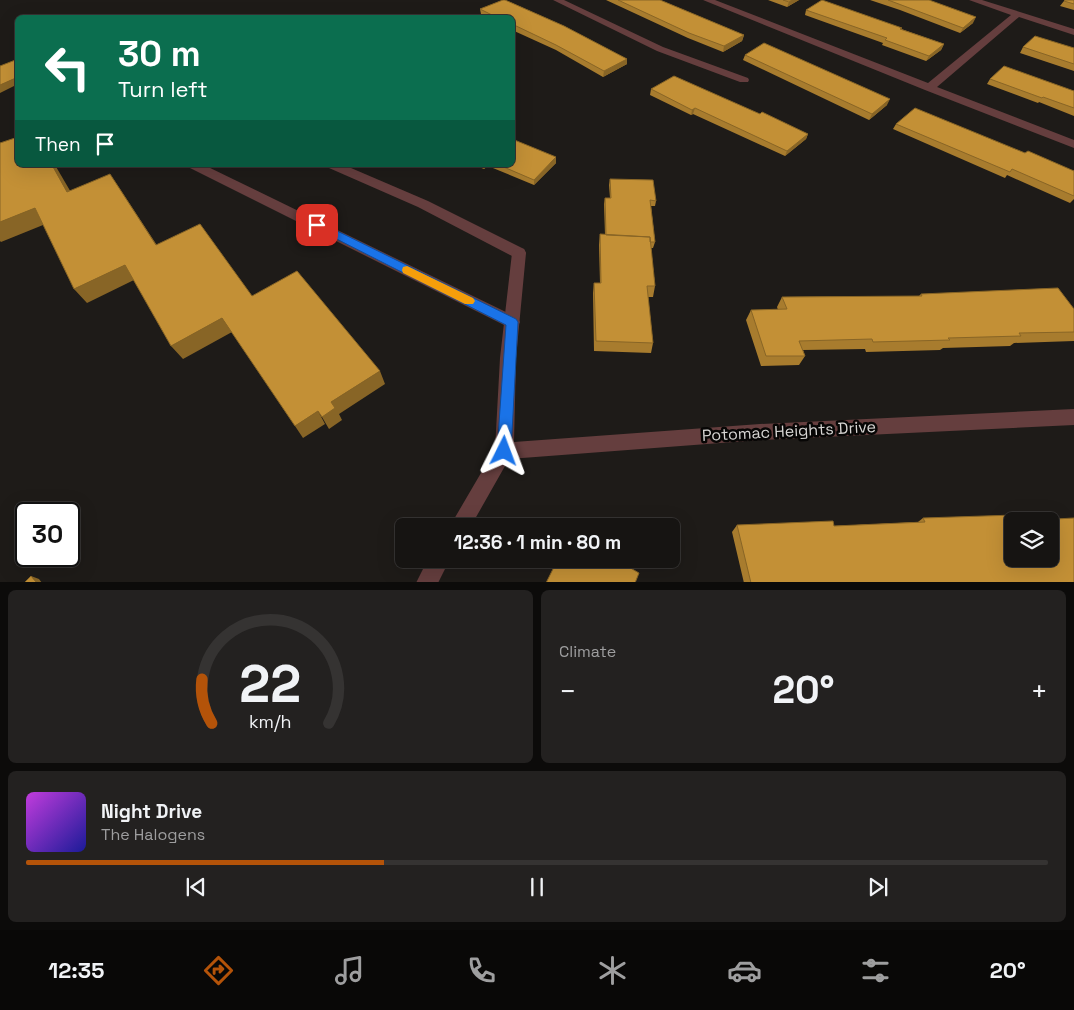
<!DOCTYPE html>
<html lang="en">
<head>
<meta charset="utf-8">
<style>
  body { margin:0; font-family:"Space Grotesk",sans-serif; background:#232120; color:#f1f3f6; height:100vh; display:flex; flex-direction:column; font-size:19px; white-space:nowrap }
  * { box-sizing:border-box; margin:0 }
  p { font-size:16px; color:#9e9e9f }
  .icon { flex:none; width:28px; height:28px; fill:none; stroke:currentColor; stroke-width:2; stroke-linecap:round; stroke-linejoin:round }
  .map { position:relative; height:582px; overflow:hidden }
  .side { display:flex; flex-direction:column; gap:8px; padding:8px; background:#0c0b0a; flex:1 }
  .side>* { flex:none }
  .banner { position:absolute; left:15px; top:15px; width:500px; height:152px; border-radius:8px; box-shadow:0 5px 20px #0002,0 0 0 1px #353332; background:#0b6e4f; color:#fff; overflow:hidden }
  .fabs { position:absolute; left:1004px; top:512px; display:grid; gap:10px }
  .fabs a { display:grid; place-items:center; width:55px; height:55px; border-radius:8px; background:#161412; box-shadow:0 5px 20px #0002,0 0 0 1px #353332; font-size:25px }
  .speed { position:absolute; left:15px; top:502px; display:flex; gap:10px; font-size:25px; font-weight:700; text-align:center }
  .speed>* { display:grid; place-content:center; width:65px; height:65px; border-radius:50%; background:#161412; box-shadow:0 5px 20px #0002,0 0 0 1px #353332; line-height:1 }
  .speed .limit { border:2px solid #111; border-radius:8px; background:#fff; color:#111 }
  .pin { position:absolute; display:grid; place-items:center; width:42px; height:42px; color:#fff; margin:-21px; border-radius:10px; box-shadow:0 2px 8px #0006 }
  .me { position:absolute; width:55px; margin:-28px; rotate:3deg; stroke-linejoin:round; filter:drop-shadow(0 0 4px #0008) }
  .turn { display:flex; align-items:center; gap:18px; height:105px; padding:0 20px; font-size:22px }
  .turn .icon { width:65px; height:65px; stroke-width:2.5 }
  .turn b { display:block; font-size:35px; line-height:42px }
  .then { display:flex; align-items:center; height:48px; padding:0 20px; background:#0003; gap:10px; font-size:19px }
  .big { font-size:38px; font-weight:800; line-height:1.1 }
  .side .widget { flex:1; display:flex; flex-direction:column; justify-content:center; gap:8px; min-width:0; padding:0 18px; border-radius:8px; background:#232120 }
  .side .dial { align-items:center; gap:0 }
  .dial svg { height:130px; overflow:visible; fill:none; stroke:#353332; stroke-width:7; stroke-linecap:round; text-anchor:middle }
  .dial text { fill:#f1f3f6; stroke:none }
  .song { display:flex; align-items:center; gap:15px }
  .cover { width:60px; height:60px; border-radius:8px; background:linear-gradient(135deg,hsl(290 70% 55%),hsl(240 70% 35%)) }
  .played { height:5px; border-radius:2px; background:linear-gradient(90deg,#b45309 35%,#353332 35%) }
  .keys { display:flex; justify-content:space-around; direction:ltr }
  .heat { display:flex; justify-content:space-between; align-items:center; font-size:28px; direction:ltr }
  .side .tiles { flex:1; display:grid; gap:8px; grid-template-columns:1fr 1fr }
  .widget:last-child { grid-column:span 2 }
  .trip { position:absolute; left:395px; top:518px; width:285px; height:50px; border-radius:8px; background:#161412; box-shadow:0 5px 20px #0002,0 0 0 1px #353332; font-weight:800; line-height:50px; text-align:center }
  .menu { display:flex; height:80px; justify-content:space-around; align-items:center; background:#090807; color:#9e9e9f }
  .menu .icon { width:35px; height:35px }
  .menu .selected { color:#b45309 }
  .menu b { font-size:22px; color:#f1f3f6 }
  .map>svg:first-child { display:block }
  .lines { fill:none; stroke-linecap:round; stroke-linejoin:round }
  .service { fill:#653e3e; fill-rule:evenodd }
  .minor { fill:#653e3e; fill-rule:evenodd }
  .wall { fill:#a87c2e }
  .shaded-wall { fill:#886526 }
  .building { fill:#c39036; stroke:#886526; fill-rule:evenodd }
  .route { fill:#1a73e8; stroke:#114b97 }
  .slow { fill:#f59e0b }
  .labels { text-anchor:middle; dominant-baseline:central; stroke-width:5; stroke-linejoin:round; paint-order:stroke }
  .near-street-label { font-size:16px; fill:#d7d5d3; stroke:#070605 }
</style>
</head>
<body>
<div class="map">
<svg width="1074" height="583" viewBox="0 0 1074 583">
  <rect width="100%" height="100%" fill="#1e1b18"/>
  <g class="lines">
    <path class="service" d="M188,165H204L518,318L520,322L518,326L512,328L506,326L190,168Z
      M327,165H344L428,201L524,249L526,253L524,257L519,258L514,257L418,207L329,168Z"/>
    <path class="minor" d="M553,0H564L663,47L748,78L749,80L748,82H740L657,51Z
      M703,0H715L928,83L1011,15L969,0H982L1074,29V35L1019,17L937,87L1074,140V148L925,90Z
      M519,248L524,249L526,253L516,358L514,442L760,424L1074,409V425L760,440L509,459L471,526H450L495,449L500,358L512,253L514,249Z
      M428,559H450L438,583H416Z"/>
  </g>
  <path class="wall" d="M503,0H505L564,26L627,59V64L603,77L556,50L512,30V18H487L481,14L480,9Z
    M606,0H660L744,35L742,41L723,52L688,38Z
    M768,0H799L787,7Z
    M870,0H929L973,23L960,33L900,10Z
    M1074,0V10L1060,6L1064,1Z
    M806,10L901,29L944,44L941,50L926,61L882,45L883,43L805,15Z
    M1023,47L1074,48V71L1020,53Z
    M745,55L887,105L869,120L743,60Z
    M990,79L1074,91V116L1039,102L1038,103L987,84Z
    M651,89L760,114L808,134L806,139L785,156L693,114L691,115L650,95Z
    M896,124L1025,153L1074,171V199L1070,203L1007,175L1005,178L893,129Z
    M556,163L534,185L488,166L484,169L474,165H512Z
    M610,179L656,201L655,206H651L655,242L653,248H651L655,286L653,297H648L653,343L651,353L594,351L593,293L594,283H600L599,245L600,234L605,235L604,204L605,198H610L609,185Z
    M921,294L1074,309V341L1014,343L1010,346L943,348L940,350L866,352L865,349L803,350L805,356L799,365L761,366L746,320L751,310H778L777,307L782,297L919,296Z
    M923,518L1018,521L1074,583H744L732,532L737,525L834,526L918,522Z"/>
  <path class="shaded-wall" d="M792,0H799L787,7L789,2Z
    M976,17L973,23L960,33L963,28Z
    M744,35L742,41L723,52L724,46Z
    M944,44L941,50L926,61L929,56Z
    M627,59V64L603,77L604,71Z
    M18,77V84L0,93V85Z
    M890,99L887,105L869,120L872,114Z
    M695,108L693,114L691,115L692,110Z
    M808,134L806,139L785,156L787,151Z
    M556,157V163L534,185V180Z
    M52,165H55L79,206L67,192Z
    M484,165H488L484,169Z
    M110,174L120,189L166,259L156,245Z
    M35,208L48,223L1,242L0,241V222Z
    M125,265L136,279L87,303L74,289Z
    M222,318L232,332L183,359L171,346Z
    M380,371L385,384L339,414L342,420L329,429L322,417L331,402Z
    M318,411L325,424L303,438L295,426Z
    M31,576L39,579L42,583H37Z"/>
  <path class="building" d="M503,0H505L564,26L627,59L604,71L556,45L512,24V18H498L480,9Z
    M618,0H660L744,35L724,46L689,33Z
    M783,0H792L789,2Z
    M822,0L902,28L900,29L944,44L929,56L885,40L887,38L806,10Z
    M888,0H929L976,17L963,28Z
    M1065,0H1074V4L1064,1Z
    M1035,36L1074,48V64L1023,47Z
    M764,43L890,99L872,114L745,55Z
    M18,59V77L0,85V66Z
    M1004,66L1074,91V108L1043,97L1042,98L990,79Z
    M674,76L760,114L762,112L808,134L787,151L695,108L692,110L651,89Z
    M915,108L1025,153L1028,151L1074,171V196L1012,169L1010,172L896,124Z
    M18,137V165H52L67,192L110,174L156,245L200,224L252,296L297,271L380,371L331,402L335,408L322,417L318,411L295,426L222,318L171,346L125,265L74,289L35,208L0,222V143Z
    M512,139L556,157L534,180L499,165H512Z
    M610,179L653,180L656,201L650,200L655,242H650V237L606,235L605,198H611Z
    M600,234L650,237L655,286H647L653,343L596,341L594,283H601Z
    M1058,288L1074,309V332L1019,333L1021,336L948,338L950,340L873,342L872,339L799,341L805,356H766L751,310L787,309L782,297L922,296L921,294Z
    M1015,515L1018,521L1074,518V583H751L737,525L833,521L834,526L925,522L923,518ZM1012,521H1050V559H1012Z
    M558,559H615L639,573L635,583H546Z
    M31,576L37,583H24Z"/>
  <path class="route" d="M317,221L516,319L518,322L511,451L509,456L504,458L499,456L497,451L506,325L313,227L312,225L313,222Z"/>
  <path class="slow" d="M407,266L473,298L475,301L473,304H465L403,273L402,270L403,267Z"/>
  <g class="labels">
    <g class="near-street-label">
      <text transform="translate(789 431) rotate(-3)">Potomac Heights Drive</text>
    </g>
  </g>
</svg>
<div class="fabs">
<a><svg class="icon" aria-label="layers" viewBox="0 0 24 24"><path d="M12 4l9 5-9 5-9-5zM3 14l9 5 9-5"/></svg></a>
</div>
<div class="speed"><div class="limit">30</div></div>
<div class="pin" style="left:317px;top:225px;background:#d93025"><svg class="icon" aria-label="arrive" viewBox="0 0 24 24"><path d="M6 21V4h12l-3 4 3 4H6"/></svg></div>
<svg class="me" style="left:504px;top:451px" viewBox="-20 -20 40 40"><path d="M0-17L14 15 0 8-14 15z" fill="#1a73e8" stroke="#fff" stroke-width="4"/></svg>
<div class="trip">12:36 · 1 min · 80 m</div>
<div class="banner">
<div class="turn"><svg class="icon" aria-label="left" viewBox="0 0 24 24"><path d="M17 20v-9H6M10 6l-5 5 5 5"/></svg><div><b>30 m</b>Turn left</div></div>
<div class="then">Then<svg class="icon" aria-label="arrive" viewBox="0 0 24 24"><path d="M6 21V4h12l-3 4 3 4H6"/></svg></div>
</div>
</div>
<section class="side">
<div class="tiles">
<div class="widget dial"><svg viewBox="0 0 100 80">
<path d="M14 69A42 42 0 1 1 86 69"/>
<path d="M14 69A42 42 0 0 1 8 42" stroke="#b45309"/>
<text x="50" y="56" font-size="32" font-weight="700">22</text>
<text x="50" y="72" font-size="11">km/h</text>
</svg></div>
<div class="widget"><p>Climate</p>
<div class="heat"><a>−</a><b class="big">20°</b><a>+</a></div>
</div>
<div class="widget">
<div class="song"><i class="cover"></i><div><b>Night Drive</b><p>The Halogens</p></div></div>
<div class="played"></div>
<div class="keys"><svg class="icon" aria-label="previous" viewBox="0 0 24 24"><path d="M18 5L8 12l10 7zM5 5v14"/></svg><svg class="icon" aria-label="pause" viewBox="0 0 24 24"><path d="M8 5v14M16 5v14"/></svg><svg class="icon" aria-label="next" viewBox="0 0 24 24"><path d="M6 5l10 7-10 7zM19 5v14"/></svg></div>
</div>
</div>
</section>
<nav class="menu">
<b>12:35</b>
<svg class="icon selected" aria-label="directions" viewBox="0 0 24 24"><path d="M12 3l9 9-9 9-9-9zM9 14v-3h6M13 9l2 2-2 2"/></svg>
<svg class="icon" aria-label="music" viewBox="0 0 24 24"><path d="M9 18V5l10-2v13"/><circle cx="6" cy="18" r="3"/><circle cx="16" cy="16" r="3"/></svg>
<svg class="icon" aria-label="phone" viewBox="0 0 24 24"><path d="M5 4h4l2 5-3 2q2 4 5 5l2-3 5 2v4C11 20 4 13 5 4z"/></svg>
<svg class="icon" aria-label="climate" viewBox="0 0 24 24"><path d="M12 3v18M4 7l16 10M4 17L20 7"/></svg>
<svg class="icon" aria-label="car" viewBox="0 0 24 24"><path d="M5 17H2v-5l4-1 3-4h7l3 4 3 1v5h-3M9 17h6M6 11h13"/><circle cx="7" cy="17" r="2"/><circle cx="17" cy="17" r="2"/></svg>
<svg class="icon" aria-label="filters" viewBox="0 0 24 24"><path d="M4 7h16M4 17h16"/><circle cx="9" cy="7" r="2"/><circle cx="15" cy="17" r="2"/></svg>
<b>20°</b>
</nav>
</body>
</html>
